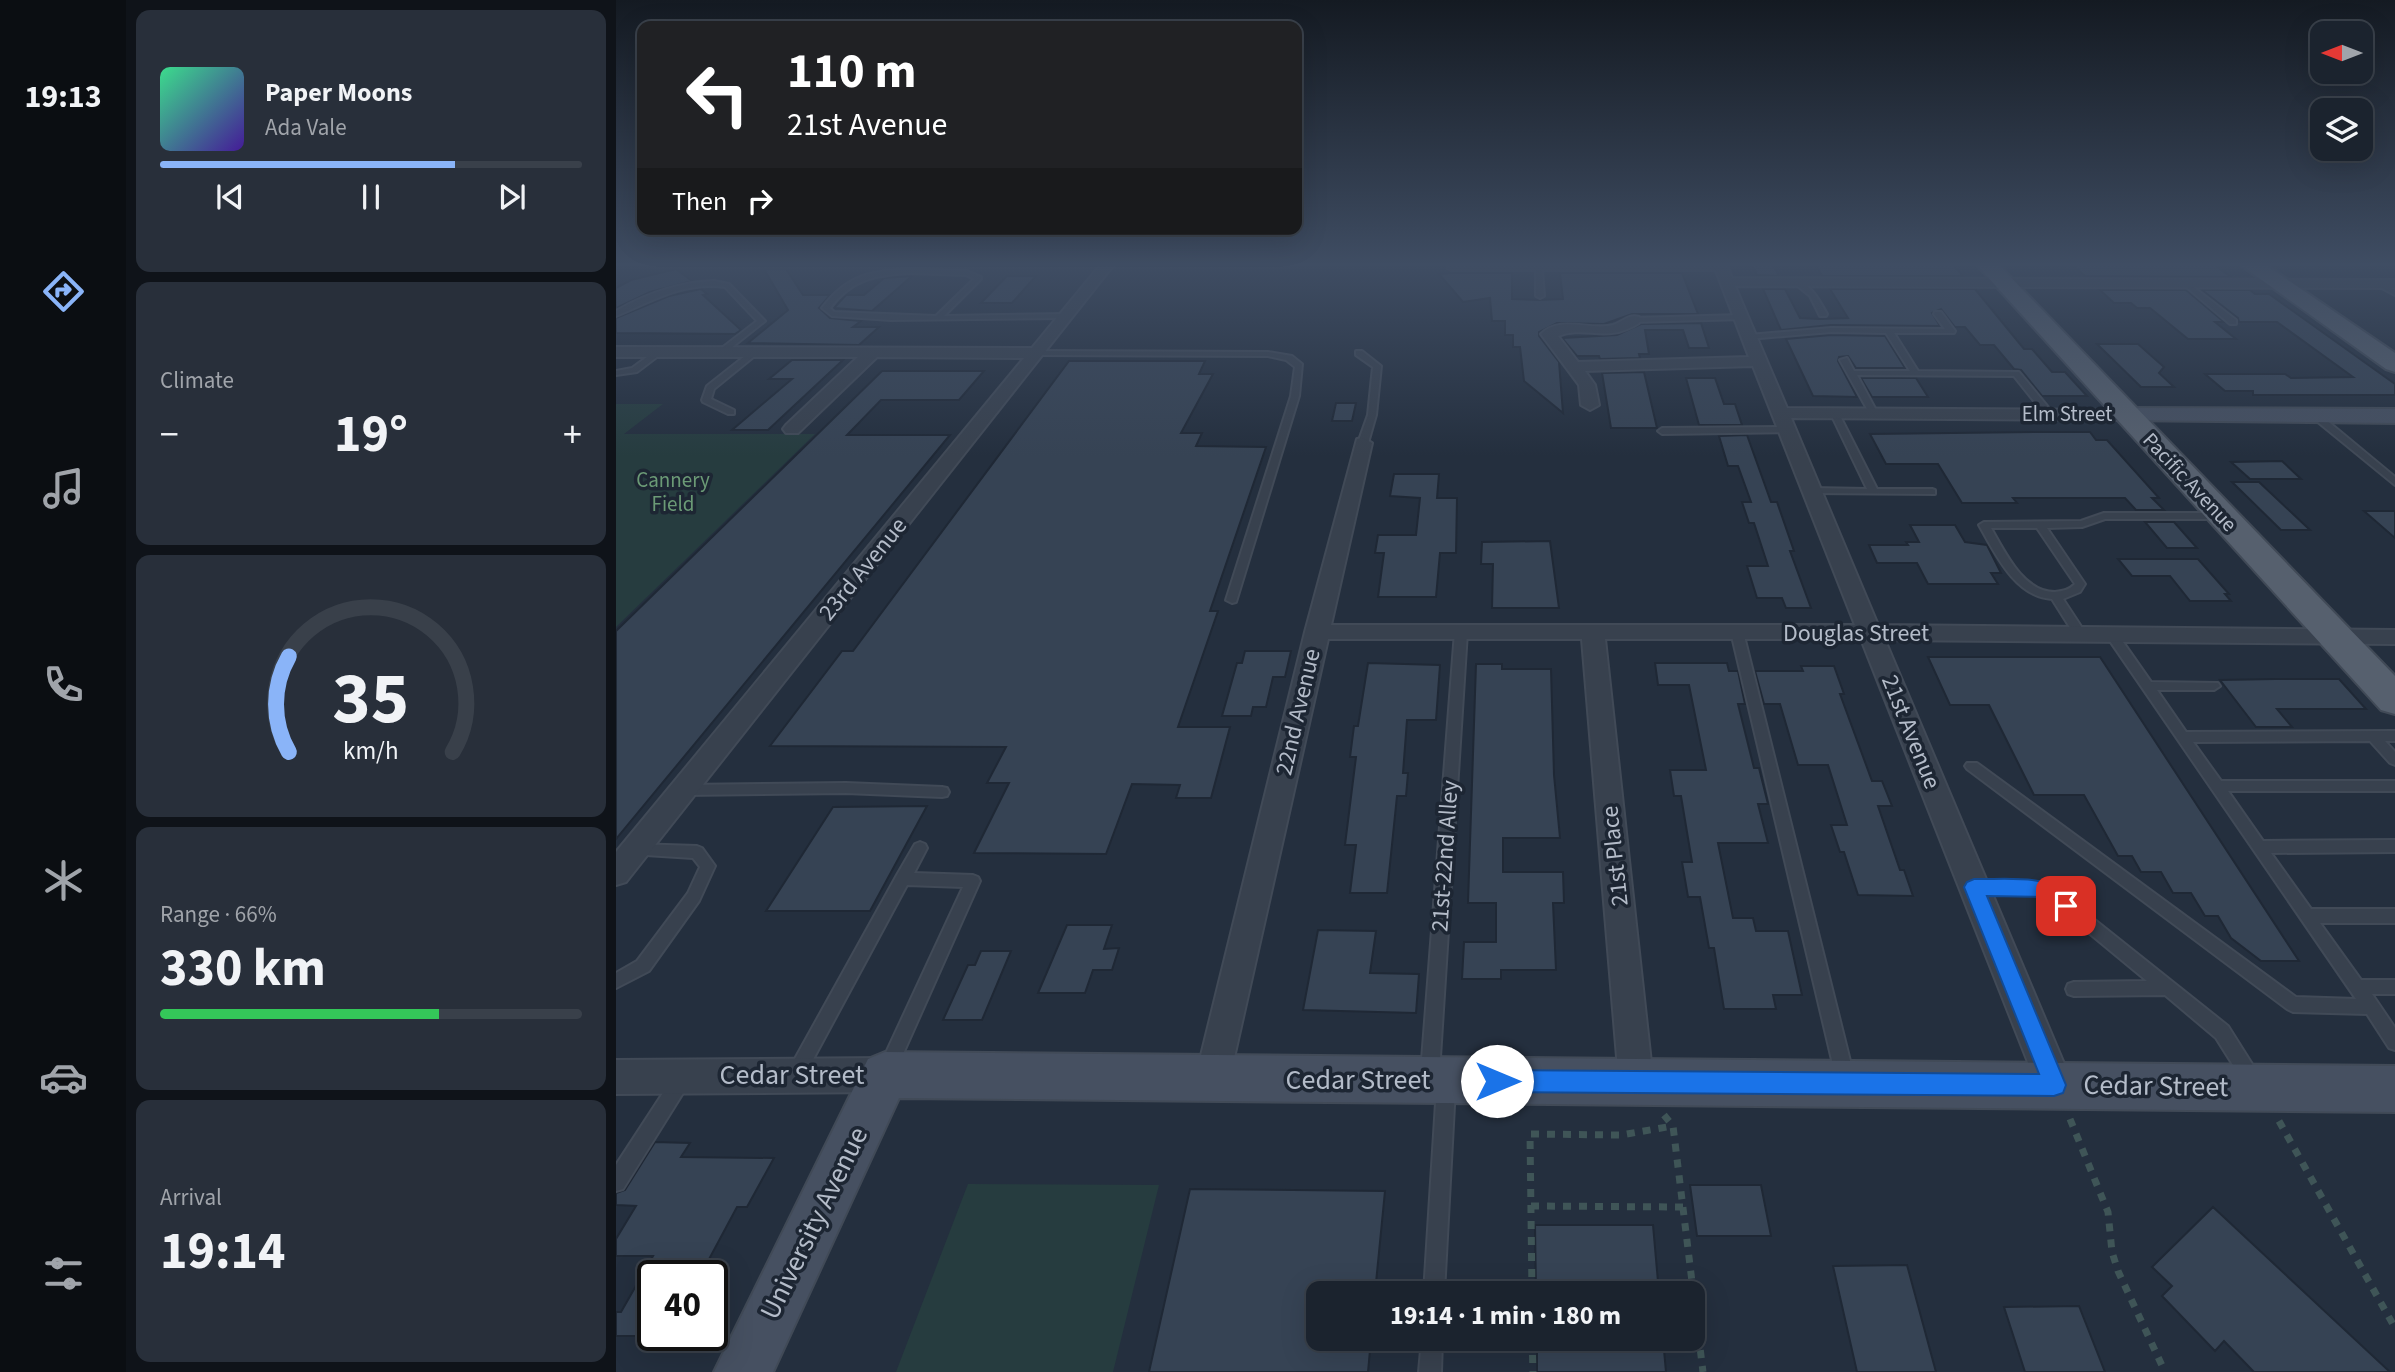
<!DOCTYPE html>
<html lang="en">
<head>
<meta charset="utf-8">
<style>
  body { margin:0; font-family:"Source Sans 3",sans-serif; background:#282f3a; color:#f1f3f6; height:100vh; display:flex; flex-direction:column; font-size:26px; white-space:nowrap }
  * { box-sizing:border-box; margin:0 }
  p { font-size:23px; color:#a0a4aa }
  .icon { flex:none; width:38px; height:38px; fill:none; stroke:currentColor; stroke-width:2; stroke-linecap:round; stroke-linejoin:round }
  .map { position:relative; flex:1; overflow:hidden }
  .drawer { display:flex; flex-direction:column; gap:10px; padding:10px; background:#0f1319; width:490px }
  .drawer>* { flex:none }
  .hud { position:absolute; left:21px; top:21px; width:665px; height:214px; border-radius:14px; box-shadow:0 7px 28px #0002,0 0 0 2px #39404a; background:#202124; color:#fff; overflow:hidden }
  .needle { width:46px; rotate:270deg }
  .controls { position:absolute; left:1694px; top:21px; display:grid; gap:14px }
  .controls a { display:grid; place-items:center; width:63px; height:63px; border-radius:14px; background:#1b232e; box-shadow:0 7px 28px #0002,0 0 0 2px #39404a; font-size:35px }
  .speed { position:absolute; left:21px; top:1260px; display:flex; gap:14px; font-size:35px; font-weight:700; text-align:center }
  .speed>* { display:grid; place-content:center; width:91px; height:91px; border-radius:50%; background:#1b232e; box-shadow:0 7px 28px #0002,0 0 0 2px #39404a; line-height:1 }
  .speed .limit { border:4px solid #111; border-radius:10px; background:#fff; color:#111 }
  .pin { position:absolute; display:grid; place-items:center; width:60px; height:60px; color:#fff; margin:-30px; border-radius:14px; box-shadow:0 4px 10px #0006 }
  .me { position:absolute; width:77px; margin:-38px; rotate:90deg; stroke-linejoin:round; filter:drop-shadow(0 0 5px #0008) }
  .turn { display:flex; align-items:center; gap:24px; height:147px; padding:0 35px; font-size:32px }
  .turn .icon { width:91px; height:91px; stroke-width:2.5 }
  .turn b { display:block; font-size:49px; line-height:60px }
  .then { display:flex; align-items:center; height:66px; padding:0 35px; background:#0003; gap:14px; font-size:26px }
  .big { font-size:52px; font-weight:700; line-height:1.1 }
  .drawer .tile { flex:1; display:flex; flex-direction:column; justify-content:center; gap:10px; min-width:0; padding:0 24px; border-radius:14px; background:#282f3a }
  .drawer .dial { align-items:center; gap:0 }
  .dial svg { height:182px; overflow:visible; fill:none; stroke:#39404a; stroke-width:7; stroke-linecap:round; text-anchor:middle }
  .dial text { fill:#f1f3f6; stroke:none }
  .song { display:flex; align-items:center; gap:21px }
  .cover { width:84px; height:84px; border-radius:10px; background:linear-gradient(135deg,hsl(150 70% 55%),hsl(260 70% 35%)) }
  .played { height:7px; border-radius:4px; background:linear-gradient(90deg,#8ab4f8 70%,#39404a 70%) }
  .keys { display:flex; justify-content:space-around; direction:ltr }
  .heat { display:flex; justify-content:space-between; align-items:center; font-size:38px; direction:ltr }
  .charge { height:10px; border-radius:5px; background:linear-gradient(90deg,#34c759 66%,#39404a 0) }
  .trip { position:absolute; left:690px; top:1281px; width:399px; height:70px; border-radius:14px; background:#1b232e; box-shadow:0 7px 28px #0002,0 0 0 2px #39404a; font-weight:700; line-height:70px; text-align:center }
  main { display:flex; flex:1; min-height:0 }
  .menu { display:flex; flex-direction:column; width:126px; justify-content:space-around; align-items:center; background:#0b0e12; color:#a0a4aa }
  .menu .icon { width:49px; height:49px }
  .menu .on { color:#8ab4f8 }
  .menu b { font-size:32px; color:#f1f3f6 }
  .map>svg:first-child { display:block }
  .green { fill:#263c3f }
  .building { fill:#364354; stroke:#1f2835; stroke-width:2 }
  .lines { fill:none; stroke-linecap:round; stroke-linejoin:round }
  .lane-casing { stroke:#414a57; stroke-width:4 }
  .street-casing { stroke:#414a57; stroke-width:4 }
  .secondary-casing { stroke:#414a57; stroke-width:4 }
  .primary-casing { stroke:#414a57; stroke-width:4 }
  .path { stroke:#3f5557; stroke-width:7; stroke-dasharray:8 8; stroke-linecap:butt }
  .lane { fill:#38414e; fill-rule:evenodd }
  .street { fill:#38414e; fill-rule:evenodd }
  .secondary { fill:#465061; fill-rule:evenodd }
  .primary { fill:#56606e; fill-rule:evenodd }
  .route { fill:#1a73e8; stroke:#114b97; stroke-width:2 }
  .labels { text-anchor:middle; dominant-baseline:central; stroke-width:7; stroke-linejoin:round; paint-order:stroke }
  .far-street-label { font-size:21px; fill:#b4bcc9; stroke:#1d2633 }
  .far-park-label { font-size:21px; fill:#6b9a76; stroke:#1d2633 }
  .street-label { font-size:24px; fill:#b4bcc9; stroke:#1d2633 }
  .near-street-label { font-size:28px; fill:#b4bcc9; stroke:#1d2633 }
</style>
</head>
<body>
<main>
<nav class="menu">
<b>19:13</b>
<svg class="icon on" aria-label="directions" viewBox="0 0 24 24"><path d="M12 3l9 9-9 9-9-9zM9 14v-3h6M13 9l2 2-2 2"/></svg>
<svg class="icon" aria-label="music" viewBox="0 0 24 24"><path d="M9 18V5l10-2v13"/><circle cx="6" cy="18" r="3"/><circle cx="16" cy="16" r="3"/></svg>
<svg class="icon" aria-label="phone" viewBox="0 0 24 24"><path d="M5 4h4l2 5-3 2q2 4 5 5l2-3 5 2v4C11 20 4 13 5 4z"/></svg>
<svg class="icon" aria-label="climate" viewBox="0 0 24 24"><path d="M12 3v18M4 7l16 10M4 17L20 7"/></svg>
<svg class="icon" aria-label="car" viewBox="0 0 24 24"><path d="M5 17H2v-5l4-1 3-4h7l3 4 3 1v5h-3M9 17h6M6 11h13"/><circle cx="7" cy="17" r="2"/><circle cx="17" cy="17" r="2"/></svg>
<svg class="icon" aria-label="filters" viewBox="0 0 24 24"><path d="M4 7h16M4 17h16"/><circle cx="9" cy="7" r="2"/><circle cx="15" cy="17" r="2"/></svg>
</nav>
<section class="drawer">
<div class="tile">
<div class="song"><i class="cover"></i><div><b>Paper Moons</b><p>Ada Vale</p></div></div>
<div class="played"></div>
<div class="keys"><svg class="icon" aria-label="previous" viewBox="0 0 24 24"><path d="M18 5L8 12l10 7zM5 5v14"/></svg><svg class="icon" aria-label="pause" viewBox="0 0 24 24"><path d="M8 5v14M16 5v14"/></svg><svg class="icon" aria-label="next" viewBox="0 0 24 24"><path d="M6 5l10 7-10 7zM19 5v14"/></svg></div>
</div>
<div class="tile"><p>Climate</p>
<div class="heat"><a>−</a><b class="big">19°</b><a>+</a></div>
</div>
<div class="tile dial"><svg viewBox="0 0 100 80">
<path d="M14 69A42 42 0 1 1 86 69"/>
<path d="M14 69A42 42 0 0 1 14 27" stroke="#8ab4f8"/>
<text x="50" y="56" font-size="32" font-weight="700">35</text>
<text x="50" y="72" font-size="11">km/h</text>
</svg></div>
<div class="tile"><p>Range · 66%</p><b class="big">330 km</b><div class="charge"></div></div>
<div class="tile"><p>Arrival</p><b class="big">19:14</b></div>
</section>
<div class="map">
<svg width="1779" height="1372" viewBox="0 0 1779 1372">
  <rect width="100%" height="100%" fill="#242f3e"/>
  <path class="green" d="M0,404H47L8,434H199L0,627Z
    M352,1184L543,1185L497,1372H280Z"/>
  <path class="building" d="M1135,263H1156L1163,276L1141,275Z
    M1199,263H1335L1347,276H1206Z
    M1454,263L1597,264L1615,277L1469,276Z
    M60,269L76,281L34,292L0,308V288L15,280Z
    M148,269H170L187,295H214L203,308L214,318L245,321L237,327H263L243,345L132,343L172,310Z
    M835,273H896V299L923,300L947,299L944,273H1066L1082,314H1016L988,324L941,323L923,332V336L943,362L947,413L908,381L904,347H897V335H889V321H876L874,298L847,302L823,274Z
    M296,276L256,311L218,308L230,295H248L268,278Z
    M391,276H420L396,303H365Z
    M85,289L91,294L87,295L125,330L119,334L0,333V318L53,296Z
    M1147,289H1169L1184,318L1204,319L1232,318L1214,289H1359L1408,349H1416L1436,372H1449L1471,396H1426L1405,370L1398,369L1378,345H1364L1349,327H1339L1325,309L1316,313L1324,326L1215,325L1165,330Z
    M1484,290H1570L1608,322H1599L1620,339H1572L1534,308H1521L1515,303H1498Z
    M1586,290H1634L1639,294H1653L1779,384V395H1637V391H1609L1589,374H1669L1675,378L1737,377L1661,322H1623L1622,318Z
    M1085,323L1093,348H1073L1067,330H1029L1033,354H1023L1024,358L984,359L983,356H961L946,338L1001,335L1025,324Z
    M1215,335L1269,336L1289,368H1240L1232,356L1223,357L1222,361L1241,397L1197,396L1170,339Z
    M1481,344H1522L1548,367L1543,373L1558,387H1525Z
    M176,360H227L152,430H116L176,379H153Z
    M453,361H589L583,374H597L565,433H586L580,446L650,447L594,611H602L562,727H614L595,798H560L564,785L516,784L490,854L358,853L393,783H371L390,747L154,746L226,651H237Z
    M266,371H368L343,400H265L231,435H334L0,839V631Z
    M1028,372L1041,428H995L986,373Z
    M1070,378H1099L1108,404H1119L1126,425H1083Z
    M1245,378H1300L1312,397H1256Z
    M720,403H740L736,421H716Z
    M1425,432H1474L1480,440H1491L1543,498H1536L1548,510H1520L1509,498H1397L1401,503H1346L1322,464H1270L1254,434Z
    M1131,435L1155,502H1161L1178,551H1174L1195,608H1170L1166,598H1141L1131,566H1152L1138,523H1133L1126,502H1135L1122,466H1112L1103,436Z
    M1666,461L1685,479H1634L1615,462Z
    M778,474H823L821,498H841L840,553H824L820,597H762L768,553H759L762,535H800L804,498L774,496Z
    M1616,482H1643L1694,530H1665Z
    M1748,511H1779V538Z
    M1529,522H1558L1581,548H1551Z
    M1294,525H1339L1349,542L1371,545L1385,573H1375L1382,584H1312L1301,563H1261L1253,545H1292L1290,542H1303Z
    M934,541L943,608H876L877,564H865L866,542Z
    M1502,559H1582L1613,594H1609L1615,601H1574L1554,576H1516Z
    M629,651H675L669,677H657L650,707H637L635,716H606L621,663H626Z
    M1312,657H1484L1683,961H1645L1615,938L1602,916H1589L1575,893H1557L1545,872H1525L1516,856H1502L1468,795H1418L1373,705H1334Z
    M752,663L824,665L820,720H791L787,773H792L790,796H781L771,893H734L740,845H729L740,757H734L738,726H742Z
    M1039,663H1111L1113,671H1122L1129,704H1122L1138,768H1143L1152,804H1142L1152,843H1102L1117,918H1137L1140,931H1172L1186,995H1157L1160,1009H1108L1098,948H1093L1084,897H1072L1066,862H1076L1065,796H1058L1054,770H1090L1073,685H1042Z
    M860,664H886V669H935L938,775L944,838H887V872H947L948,903H937L940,970H885V979H846L848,942H880V903H852Z
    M1185,666H1218L1228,694H1224L1256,781H1266L1276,806H1262L1284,870H1288L1297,896L1242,895L1228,852H1224L1215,825H1231L1212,765H1182L1164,704H1148L1139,671H1187Z
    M1659,679H1723L1750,709H1661L1676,727H1640L1604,680Z
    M311,806L254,911H150L217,807Z
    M451,925H496L488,949L503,948L496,970H477L469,993H422Z
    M702,930L760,931L754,973L803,974L800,1013L687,1010Z
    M365,951H395L366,1020H327L352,965H359Z
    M39,1142L74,1143L65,1157L158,1158L131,1207H121L84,1276H37V1336H0V1312H5L37,1256H0V1239L20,1206L0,1205V1193L9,1190Z
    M1074,1185H1145L1155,1236H1081Z
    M574,1189L769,1191L759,1293H702V1339H755L752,1372H533Z
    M1597,1207L1774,1372H1638L1608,1341L1599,1351L1546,1296L1556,1286L1536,1267Z
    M919,1225H1037L1043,1293H920Z
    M1291,1265L1320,1372H1241L1217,1266Z
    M1463,1306L1489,1372H1409L1388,1307Z
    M921,1339H1047L1050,1372H921Z"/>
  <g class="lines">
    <g class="lane-casing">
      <path id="lane" d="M832,263H838V266H921L923,263H930L928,266H1105L1108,268L1105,270H926L928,296L924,298L920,296V270H835L832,268Z
        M294,269L351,271L365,277V279L328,316L451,314L455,316L451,318L275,320L216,316L206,308C231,275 254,271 294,269ZM294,273L350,275L358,279L320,316L218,312L214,308C236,279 259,275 294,273Z
        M98,281L113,284L149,321L105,356L98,354L141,321L109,287C68,281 36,301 0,316V311C30,294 63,282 98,281Z
        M1178,281C1195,283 1203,300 1211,314L1210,316H1204L1194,296L1178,283Z
        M1567,282H1571L1620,320V324H1614L1567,284Z
        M1762,282L1779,290V295L1760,285L1759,284Z
        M1319,312H1325L1339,331L1338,333H1278L1302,371L1403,372L1436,412V416H1430L1398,376L1241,375L1262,414L1255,416L1224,360L1231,358L1238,371H1294L1270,333L1215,332L1133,339L1129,337L1133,335L1215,328L1329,329L1318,314Z
        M1125,315H1128V319L1018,322L1014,320L1018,318Z
        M39,351L46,353L21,372L0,375V371L16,368Z
        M418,351L652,352L676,356L686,364L683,396L620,602L616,603L610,600L675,396L679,367L670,360L652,356L421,355H418Z
        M740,351H746L765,366L760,415L752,443L747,446L742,443L752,415L757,367L740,355Z
        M134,352L141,354L98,389L95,399L118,410V414H112L87,402L86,400L91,386Z
        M1219,411L1223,414L1261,489H1316L1319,490V494L1193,493L1191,491L1196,488L1251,489L1215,414Z
        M1697,414H1703L1779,477V485L1697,418Z
        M1171,427L1175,430L1174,432L1046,434L1042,431L1046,428Z
        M1488,513H1606L1611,516L1606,519H1489L1466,527L1431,528L1469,584L1464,592L1447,599L1470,634L1464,638L1460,637L1436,599C1399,597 1379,553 1363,525L1368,522L1465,521ZM1375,528H1421L1459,584C1453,590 1447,591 1439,592C1407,592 1389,552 1375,528Z
        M845,628L851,632L823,1073L820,1079L814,1081L808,1079L805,1073L839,632Z
        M1121,628L1127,632L1238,1077L1235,1083L1229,1085L1223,1083L1220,1077L1115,632Z
        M1496,631L1500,632L1535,682L1602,683L1604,686L1598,690H1541L1570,732L1779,731V741H1769L1779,752V765L1774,763L1754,741L1577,742L1605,781H1779V791H1612L1647,841L1779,840V852L1655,853L1695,909H1779V923H1704L1745,980H1779V994H1756L1779,1028V1050L1773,1048L1751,1014L1677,1012L1671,1009L1351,769L1349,766L1351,763H1361L1680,997L1740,999L1492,638L1490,635Z
        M230,783L326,787L331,788L333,792L331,796L326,797L230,793L68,795L63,794L61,790L63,786L68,785Z
        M304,842L309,844L311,848L298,873L357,875L362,877L364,881L278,1074L272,1076L266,1074L263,1068L347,887L291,885L187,1078L181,1080L175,1078L172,1072L175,1066L281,875L299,844Z
        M19,844L81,846L86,848L99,866L83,901L33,971L0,988V973L21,961L72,893L84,867L77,858L14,854L12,850L14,846Z
        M1358,881L1430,883L1435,885L1612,1026L1641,1072L1644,1078L1641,1084L1635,1086L1629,1084L1600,1038L1549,995L1458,996L1452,994L1450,989L1452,984L1458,982L1531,981L1427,895L1358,893L1353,891L1351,887L1353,883Z
        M66,1071L72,1073L75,1079L72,1085L7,1189L0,1191V1165L60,1073Z
        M830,1078L836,1081L839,1087L828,1293H808L821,1087L824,1081Z
        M806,1339H826L825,1372H803Z"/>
    </g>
    <g class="street-casing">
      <path id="street" d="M486,263H499L10,882L0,885V852L408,358L261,357L182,433H170L167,429L170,425L242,357H0V347L416,348Z
        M1097,263H1110L1116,278L1779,280V288L1119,286L1171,408L1511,410L1520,415L1511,420L1175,418L1262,625L1779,630V644L1269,640L1457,1085L1451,1097L1439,1102L1427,1097L1421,1085L1245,639H989L1037,1081L1032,1093L1020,1098L1008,1093L1003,1081L966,639H712L613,1080L608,1092L596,1097L584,1092L579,1080L689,632L741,439L747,438L756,443L715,625H1239L1137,366L969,371L979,385L983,405L974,410L965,405L963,385L925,334C944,315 974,331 997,325C1007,322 1012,314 1023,317L1025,320L1023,323C990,344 971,325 942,336L962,362L1133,357Z
        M269,1058L281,1063L286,1075L281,1087L269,1092L0,1094V1060Z"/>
    </g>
    <g class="secondary-casing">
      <path id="secondary" d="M1511,408L1779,409V423L1503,420L1499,415L1503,410Z
        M269,1052L1779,1066V1112L283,1098L157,1372H98L252,1059Z"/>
    </g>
    <g class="primary-casing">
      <path id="primary" d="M1359,263H1381L1779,676V714L1765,710Z
        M1622,263H1647L1779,353V372L1770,369Z"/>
    </g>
    <path class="path" d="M1048,1115L1057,1126L1087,1372
      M1454,1119L1492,1212L1496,1252L1502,1271L1549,1372
      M1663,1121L1779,1328
      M915,1206L1067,1207
      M916,1293L914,1134L1005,1135L1057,1126
      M916,1339L917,1372"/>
    <use href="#lane" class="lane"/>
    <use href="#street" class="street"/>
    <use href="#secondary" class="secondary"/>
    <use href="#primary" class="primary"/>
  </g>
  <linearGradient id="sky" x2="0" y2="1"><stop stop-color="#141a22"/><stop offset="0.58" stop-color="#3f4d63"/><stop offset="1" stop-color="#3f4d63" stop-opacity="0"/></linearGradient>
  <rect width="1779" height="456" fill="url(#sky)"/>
  <path class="route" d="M1358,879C1390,880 1443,871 1460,906L1457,912L1450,914L1426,897L1371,896L1450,1085L1447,1093L1438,1096L881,1092L873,1088L869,1081L873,1073L881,1070L1423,1074L1348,887L1351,882Z"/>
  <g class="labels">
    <g class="far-street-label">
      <text x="1451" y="414">Elm Street</text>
      <text transform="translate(1574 482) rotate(47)">Pacific Avenue</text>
    </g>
    <g class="far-park-label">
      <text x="57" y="480">Cannery<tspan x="57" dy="24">Field</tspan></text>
    </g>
    <g class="street-label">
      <text transform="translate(247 569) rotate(-51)">23rd Avenue</text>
      <text x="1240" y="633">Douglas Street</text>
      <text transform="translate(682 712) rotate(-77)">22nd Avenue</text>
      <text transform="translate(1295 732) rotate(68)">21st Avenue</text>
      <text transform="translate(829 856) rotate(-86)">21st-22nd Alley</text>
      <text transform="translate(999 856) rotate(-96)">21st Place</text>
    </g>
    <g class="near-street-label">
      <text x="176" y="1075">Cedar Street</text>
      <text x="742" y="1080">Cedar Street</text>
      <text transform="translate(1540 1086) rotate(1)">Cedar Street</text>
      <text transform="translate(198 1223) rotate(-64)">University Avenue</text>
    </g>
  </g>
</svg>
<div class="controls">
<a><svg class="needle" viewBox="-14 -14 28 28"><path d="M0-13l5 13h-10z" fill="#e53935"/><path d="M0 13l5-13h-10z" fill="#a0a4aa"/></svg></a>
<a><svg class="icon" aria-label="layers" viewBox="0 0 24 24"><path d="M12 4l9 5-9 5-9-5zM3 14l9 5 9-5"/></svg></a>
</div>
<div class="speed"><div class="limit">40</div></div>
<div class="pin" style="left:1450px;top:906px;background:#d93025"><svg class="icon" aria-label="arrive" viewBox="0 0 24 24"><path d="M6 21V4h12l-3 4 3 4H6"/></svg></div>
<svg class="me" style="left:881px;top:1081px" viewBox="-20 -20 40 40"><circle r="19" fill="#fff"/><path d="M0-13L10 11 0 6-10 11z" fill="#1a73e8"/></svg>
<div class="trip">19:14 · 1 min · 180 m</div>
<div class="hud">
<div class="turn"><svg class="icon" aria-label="left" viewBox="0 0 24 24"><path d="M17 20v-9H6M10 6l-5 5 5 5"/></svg><div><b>110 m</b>21st Avenue</div></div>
<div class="then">Then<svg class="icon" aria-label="right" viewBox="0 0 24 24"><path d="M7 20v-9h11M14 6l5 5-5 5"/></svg></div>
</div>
</div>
</main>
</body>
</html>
